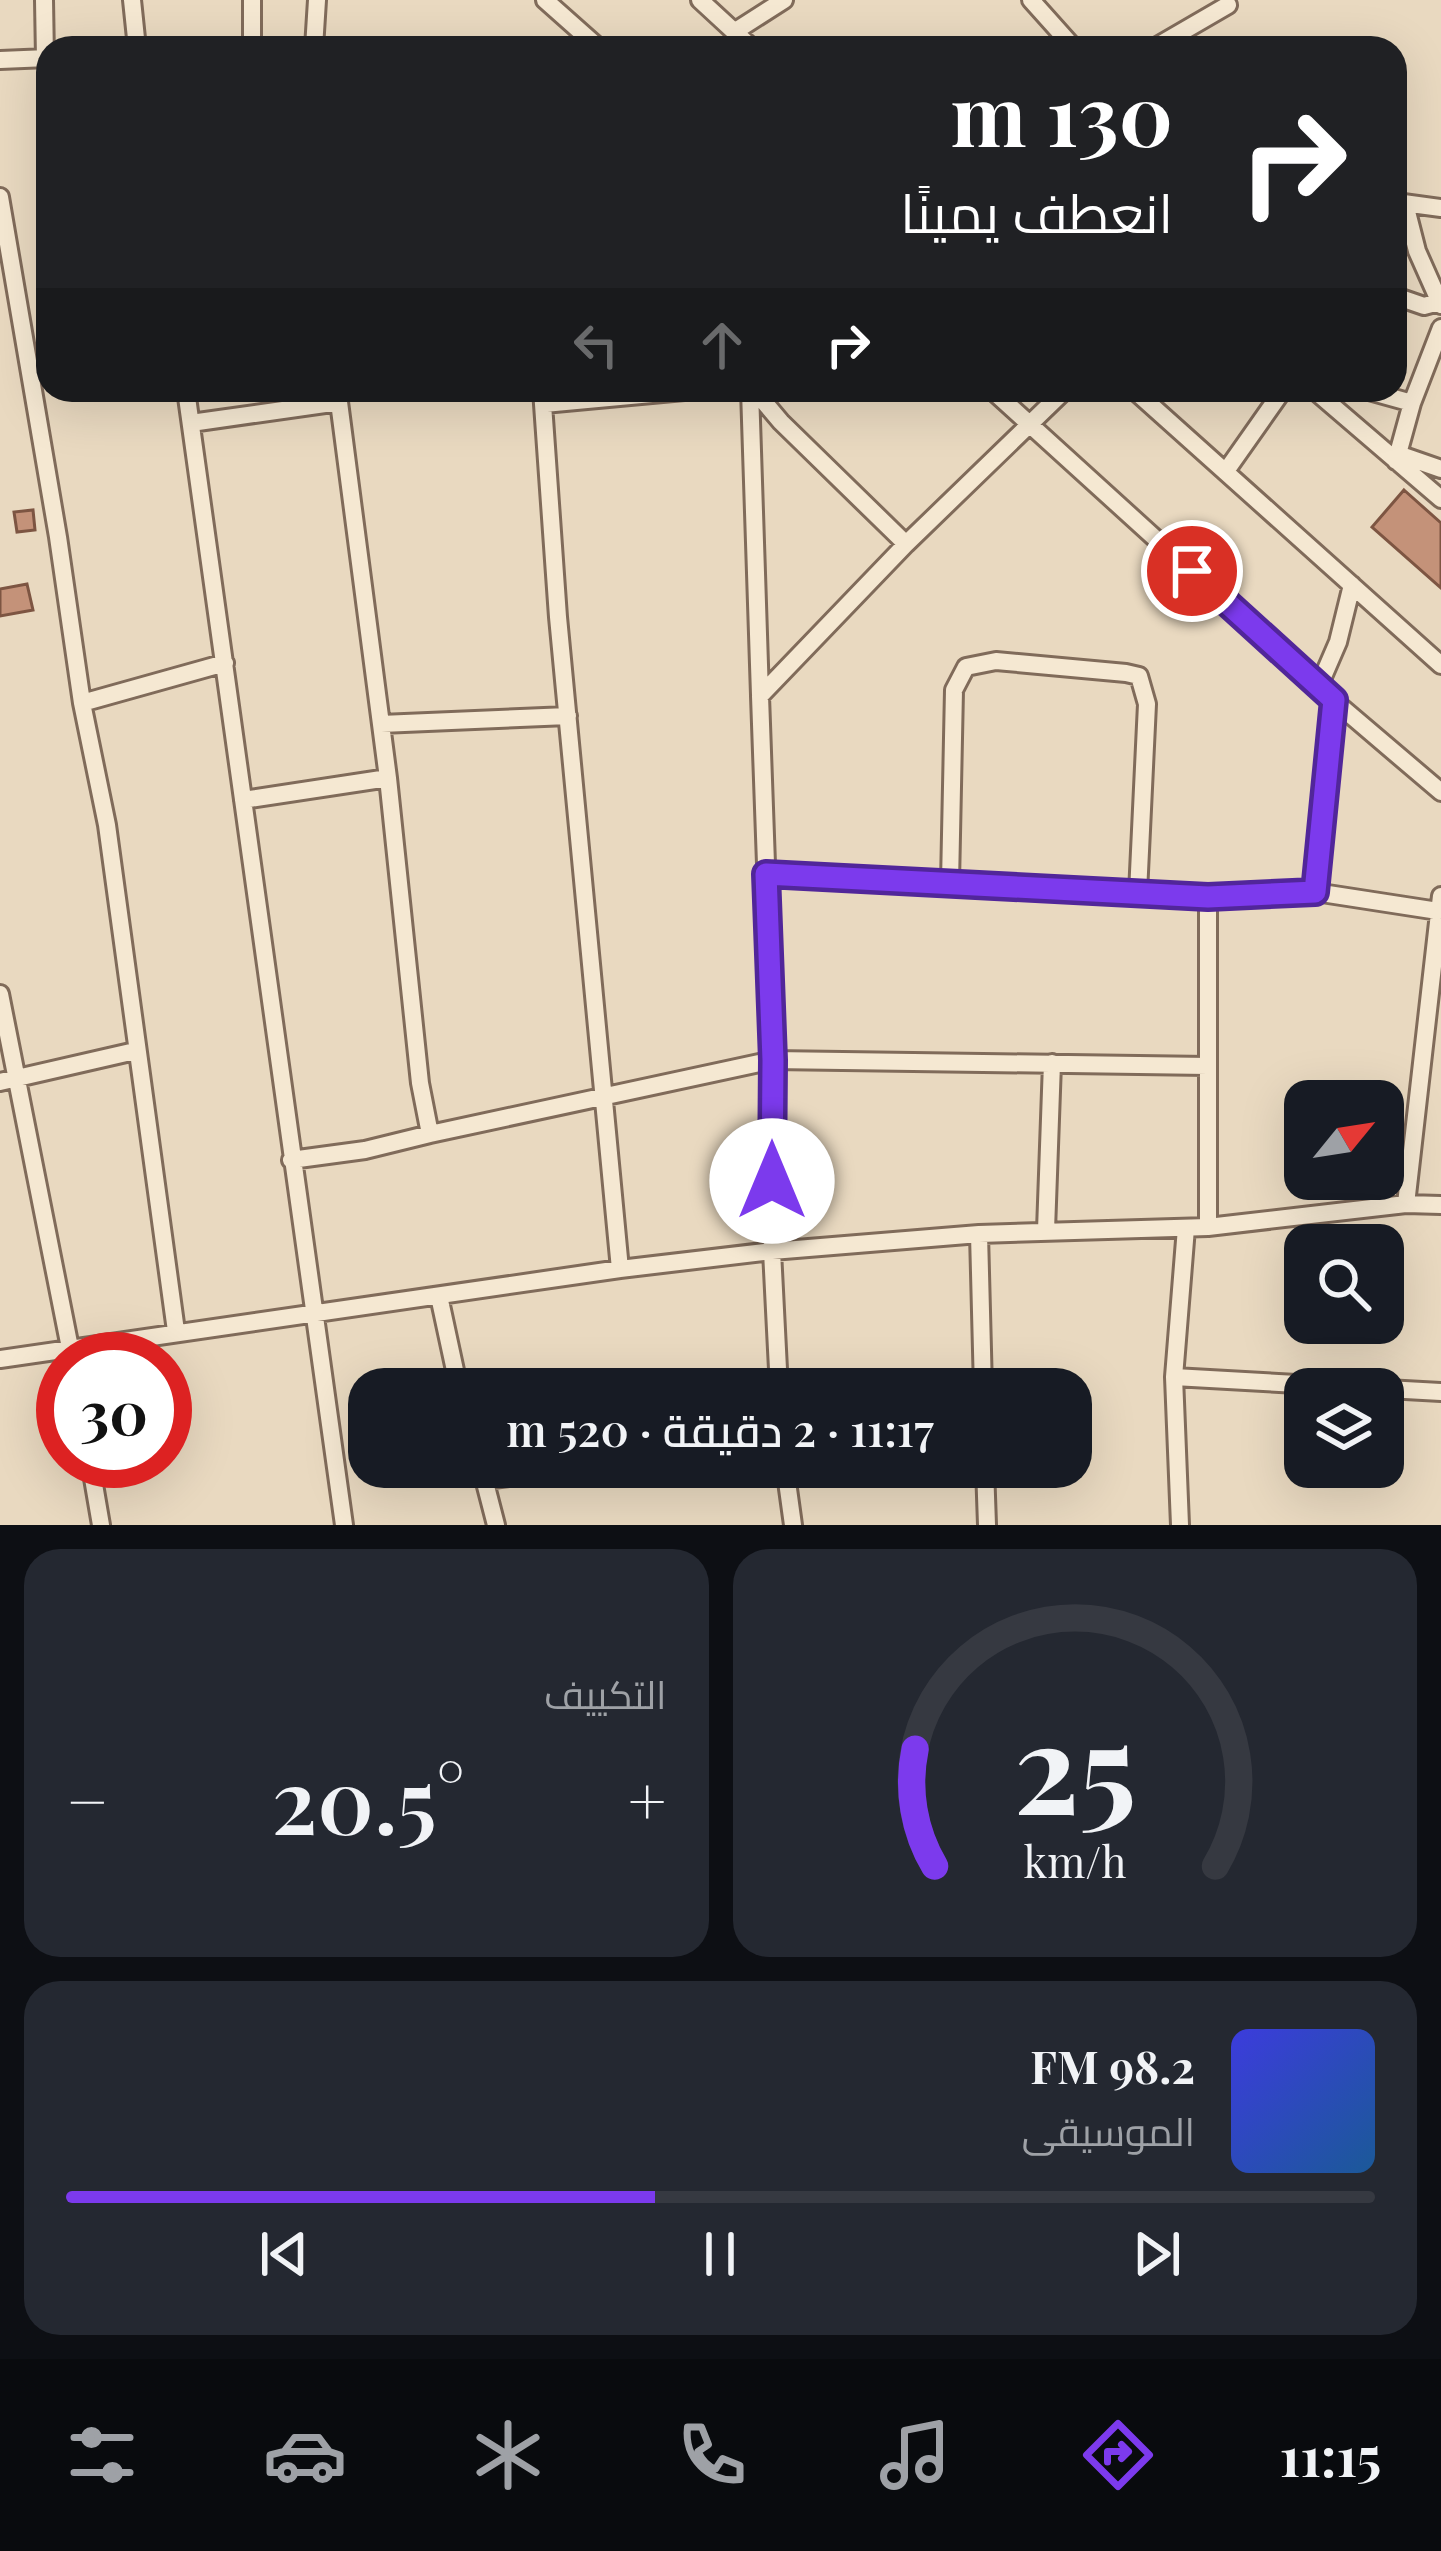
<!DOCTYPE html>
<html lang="ar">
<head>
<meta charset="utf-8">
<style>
  body { margin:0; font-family:"Playfair Display",Cairo,serif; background:#242831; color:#f1f3f6; direction:rtl; height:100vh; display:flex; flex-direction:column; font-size:45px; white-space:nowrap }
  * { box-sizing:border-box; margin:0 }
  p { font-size:39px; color:#9ea1a6 }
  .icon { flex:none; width:66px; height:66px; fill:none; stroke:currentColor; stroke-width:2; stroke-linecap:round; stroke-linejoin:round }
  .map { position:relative; height:1525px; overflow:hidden; direction:ltr }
  .side { display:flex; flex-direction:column; gap:24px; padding:24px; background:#0d0f14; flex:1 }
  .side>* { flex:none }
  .hud { position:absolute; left:36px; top:36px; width:1371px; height:366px; border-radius:36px; box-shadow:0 12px 48px #0002; direction:rtl; background:#202124; color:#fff; overflow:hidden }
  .needle { width:78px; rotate:60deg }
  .fabs { position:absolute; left:1284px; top:1080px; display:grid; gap:24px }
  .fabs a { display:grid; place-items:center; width:120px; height:120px; border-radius:24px; background:#171b24; box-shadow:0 12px 48px #0002; font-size:60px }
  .speed { position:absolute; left:36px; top:1332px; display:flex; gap:24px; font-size:60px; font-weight:700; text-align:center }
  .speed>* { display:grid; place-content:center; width:156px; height:156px; border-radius:50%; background:#171b24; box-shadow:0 12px 48px #0002; line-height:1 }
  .speed .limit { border:18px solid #d22; background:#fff; color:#111 }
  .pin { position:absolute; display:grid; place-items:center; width:102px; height:102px; color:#fff; margin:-51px; border:6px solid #fff; border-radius:50%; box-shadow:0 3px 12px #0007 }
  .me { position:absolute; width:132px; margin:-66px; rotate:0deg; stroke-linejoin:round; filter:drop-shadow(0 0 9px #0008) }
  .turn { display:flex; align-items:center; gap:42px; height:252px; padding:0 36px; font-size:54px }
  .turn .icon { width:156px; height:156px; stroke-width:2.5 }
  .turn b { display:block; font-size:84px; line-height:102px }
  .lanes { display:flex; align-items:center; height:114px; padding:0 36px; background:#0003; justify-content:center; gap:60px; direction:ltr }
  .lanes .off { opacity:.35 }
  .big { font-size:90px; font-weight:600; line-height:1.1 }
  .side .tile { flex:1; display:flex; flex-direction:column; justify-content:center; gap:18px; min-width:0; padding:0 42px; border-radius:36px; background:#242831 }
  .side .dial { align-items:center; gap:0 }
  .dial svg { height:312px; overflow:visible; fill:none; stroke:#363941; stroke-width:7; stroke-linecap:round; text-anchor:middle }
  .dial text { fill:#f1f3f6; stroke:none }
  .song { display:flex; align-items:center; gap:36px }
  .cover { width:144px; height:144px; border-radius:18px; background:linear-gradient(135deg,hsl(240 70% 55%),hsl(210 70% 35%)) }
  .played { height:12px; border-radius:6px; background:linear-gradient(90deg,#7c3aed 45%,#363941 45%) }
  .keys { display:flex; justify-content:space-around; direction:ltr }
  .heat { display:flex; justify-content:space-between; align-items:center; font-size:66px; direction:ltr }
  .side .tiles { flex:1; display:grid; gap:24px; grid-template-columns:1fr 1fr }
  .tile:last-child { grid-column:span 2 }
  .trip { position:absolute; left:348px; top:1368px; width:744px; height:120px; border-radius:36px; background:#171b24; box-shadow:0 12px 48px #0002; font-weight:600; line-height:120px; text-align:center; direction:rtl }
  .menu { display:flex; height:192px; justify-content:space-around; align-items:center; background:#090b0e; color:#9ea1a6 }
  .menu .icon { width:84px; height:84px }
  .menu .active { color:#7c3aed }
  .menu b { font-size:54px; color:#f1f3f6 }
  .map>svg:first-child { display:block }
  .building { fill:#c49279; stroke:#7d5542; stroke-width:3 }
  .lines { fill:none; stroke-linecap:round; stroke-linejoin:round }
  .minor-casing { stroke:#806b5a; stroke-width:22 }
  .minor { stroke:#f5e8d2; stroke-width:16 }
  .route-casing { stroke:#51269a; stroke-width:30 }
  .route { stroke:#7c3aed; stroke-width:21 }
</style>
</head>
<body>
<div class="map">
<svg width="1441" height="1525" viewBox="0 0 1441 1525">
  <rect width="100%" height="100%" fill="#e9d9c0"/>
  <path class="building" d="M1404,490L1441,523V588L1372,527Z
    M33,510L35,530L17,532L14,512Z
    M27,584L33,610L0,616V589Z"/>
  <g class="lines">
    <g class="minor-casing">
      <path id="minor" d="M44,0L45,58
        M132,0L137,48
        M252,0V48
        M545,0L599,48
        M700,0L752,48
        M1031,0L1074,48
        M734,32L784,0
        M314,48L317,0
        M1154,48L1228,5
        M0,60L48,58
        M0,197L58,537L82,703L107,825L176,1331
        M1396,202L1441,208
        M1405,204L1417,251L1441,305
        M1395,296L1424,306L1439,302
        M186,390L344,1525
        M542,390L558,617L620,1269
        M750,390L760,695
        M754,390L781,422L906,544
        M992,390L1333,700L1441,792
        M1134,390L1441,665
        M1314,390L1441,499
        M1365,390L1412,403
        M544,404L695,390
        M191,423L339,402L388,778L420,1083L430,1134L773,1060L1208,1066
        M1398,454L1441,469
        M1396,461L1412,403L1441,328
        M1226,471L1283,390
        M1319,686L1338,642L1352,585
        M82,703L225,663
        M381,724L568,716
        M243,800L388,778
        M765,874L1208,897L1315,892L1438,911
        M950,883L954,690L966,667L996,661L1126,673L1139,676L1147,704L1138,893
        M1315,892L1333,700
        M1208,897V1227
        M0,994L72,1358
        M0,1082L135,1051
        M291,1160L365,1150L430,1134
        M1406,1204L1441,896
        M1046,1230L1052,1063
        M979,1234L983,1389
        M439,1296L459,1389
        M0,1359L620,1269L772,1251L979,1234L1208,1227L1406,1204L1441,1205
        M1174,1377L1441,1392
        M779,1389L772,1251L773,1060L760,696L906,544L1065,390
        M90,1461L101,1525
        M481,1467L496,1525
        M785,1467L793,1525
        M985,1467L987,1525
        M485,1480L587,1467
        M1180,1525L1174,1377L1186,1228"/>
    </g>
    <use href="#minor" class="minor"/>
  </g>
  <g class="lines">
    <g class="route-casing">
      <path id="route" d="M772,1181L773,1060L766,874L1208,897L1315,892L1334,700L1192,571"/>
    </g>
    <use href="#route" class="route"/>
  </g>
</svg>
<div class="fabs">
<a><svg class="needle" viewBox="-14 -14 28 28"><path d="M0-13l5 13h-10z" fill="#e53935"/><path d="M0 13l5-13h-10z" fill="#9ea1a6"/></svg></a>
<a><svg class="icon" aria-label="search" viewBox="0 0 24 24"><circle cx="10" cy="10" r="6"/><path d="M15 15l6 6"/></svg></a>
<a><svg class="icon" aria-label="layers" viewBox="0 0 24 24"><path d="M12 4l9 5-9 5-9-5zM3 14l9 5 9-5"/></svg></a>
</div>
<div class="speed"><div class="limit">30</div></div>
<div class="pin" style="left:1192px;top:571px;background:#d93025"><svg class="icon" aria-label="arrive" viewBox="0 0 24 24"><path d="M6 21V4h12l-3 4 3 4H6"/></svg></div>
<svg class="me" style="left:772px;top:1181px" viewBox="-20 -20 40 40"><circle r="19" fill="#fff"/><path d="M0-13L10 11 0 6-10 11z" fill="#7c3aed"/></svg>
<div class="trip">11:17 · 2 دقيقة · 520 m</div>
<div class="hud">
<div class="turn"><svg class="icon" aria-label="right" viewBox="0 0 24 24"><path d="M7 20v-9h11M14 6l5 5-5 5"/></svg><div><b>130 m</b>انعطف يمينًا</div></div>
<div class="lanes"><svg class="icon off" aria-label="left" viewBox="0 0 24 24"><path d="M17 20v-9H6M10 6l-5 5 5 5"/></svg><svg class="icon off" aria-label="ahead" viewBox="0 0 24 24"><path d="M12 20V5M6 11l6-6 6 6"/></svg><svg class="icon" aria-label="right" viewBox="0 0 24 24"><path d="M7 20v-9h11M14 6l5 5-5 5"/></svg></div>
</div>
</div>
<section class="side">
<div class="tiles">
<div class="tile dial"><svg viewBox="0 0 100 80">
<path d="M14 69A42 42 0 1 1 86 69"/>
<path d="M14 69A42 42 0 0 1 9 39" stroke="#7c3aed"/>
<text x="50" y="56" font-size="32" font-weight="700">25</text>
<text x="50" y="72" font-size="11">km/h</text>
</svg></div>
<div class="tile"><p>التكييف</p>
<div class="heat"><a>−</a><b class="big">20.5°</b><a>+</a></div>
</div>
<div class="tile">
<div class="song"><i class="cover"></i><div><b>98.2 FM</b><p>الموسيقى</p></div></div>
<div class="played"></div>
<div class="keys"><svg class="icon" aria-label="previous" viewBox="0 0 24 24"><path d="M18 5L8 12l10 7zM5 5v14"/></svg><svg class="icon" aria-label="pause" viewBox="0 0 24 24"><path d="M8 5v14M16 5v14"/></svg><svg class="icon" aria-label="next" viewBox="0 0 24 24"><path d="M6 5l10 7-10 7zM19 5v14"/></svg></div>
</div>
</div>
</section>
<nav class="menu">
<b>11:15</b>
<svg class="icon active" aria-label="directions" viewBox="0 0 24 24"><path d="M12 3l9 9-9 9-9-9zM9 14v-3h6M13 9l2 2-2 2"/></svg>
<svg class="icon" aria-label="music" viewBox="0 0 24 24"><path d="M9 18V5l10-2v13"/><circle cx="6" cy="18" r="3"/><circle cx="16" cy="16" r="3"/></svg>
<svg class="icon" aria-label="phone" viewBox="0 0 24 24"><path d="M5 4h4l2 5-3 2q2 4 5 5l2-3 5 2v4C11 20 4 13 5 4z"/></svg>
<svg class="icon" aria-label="climate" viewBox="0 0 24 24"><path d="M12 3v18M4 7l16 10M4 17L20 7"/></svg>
<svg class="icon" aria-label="car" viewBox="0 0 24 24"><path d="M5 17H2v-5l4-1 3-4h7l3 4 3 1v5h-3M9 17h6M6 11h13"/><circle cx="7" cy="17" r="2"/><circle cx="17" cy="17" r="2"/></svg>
<svg class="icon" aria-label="filters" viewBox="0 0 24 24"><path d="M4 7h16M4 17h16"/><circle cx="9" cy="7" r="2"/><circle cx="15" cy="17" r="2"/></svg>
</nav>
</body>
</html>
